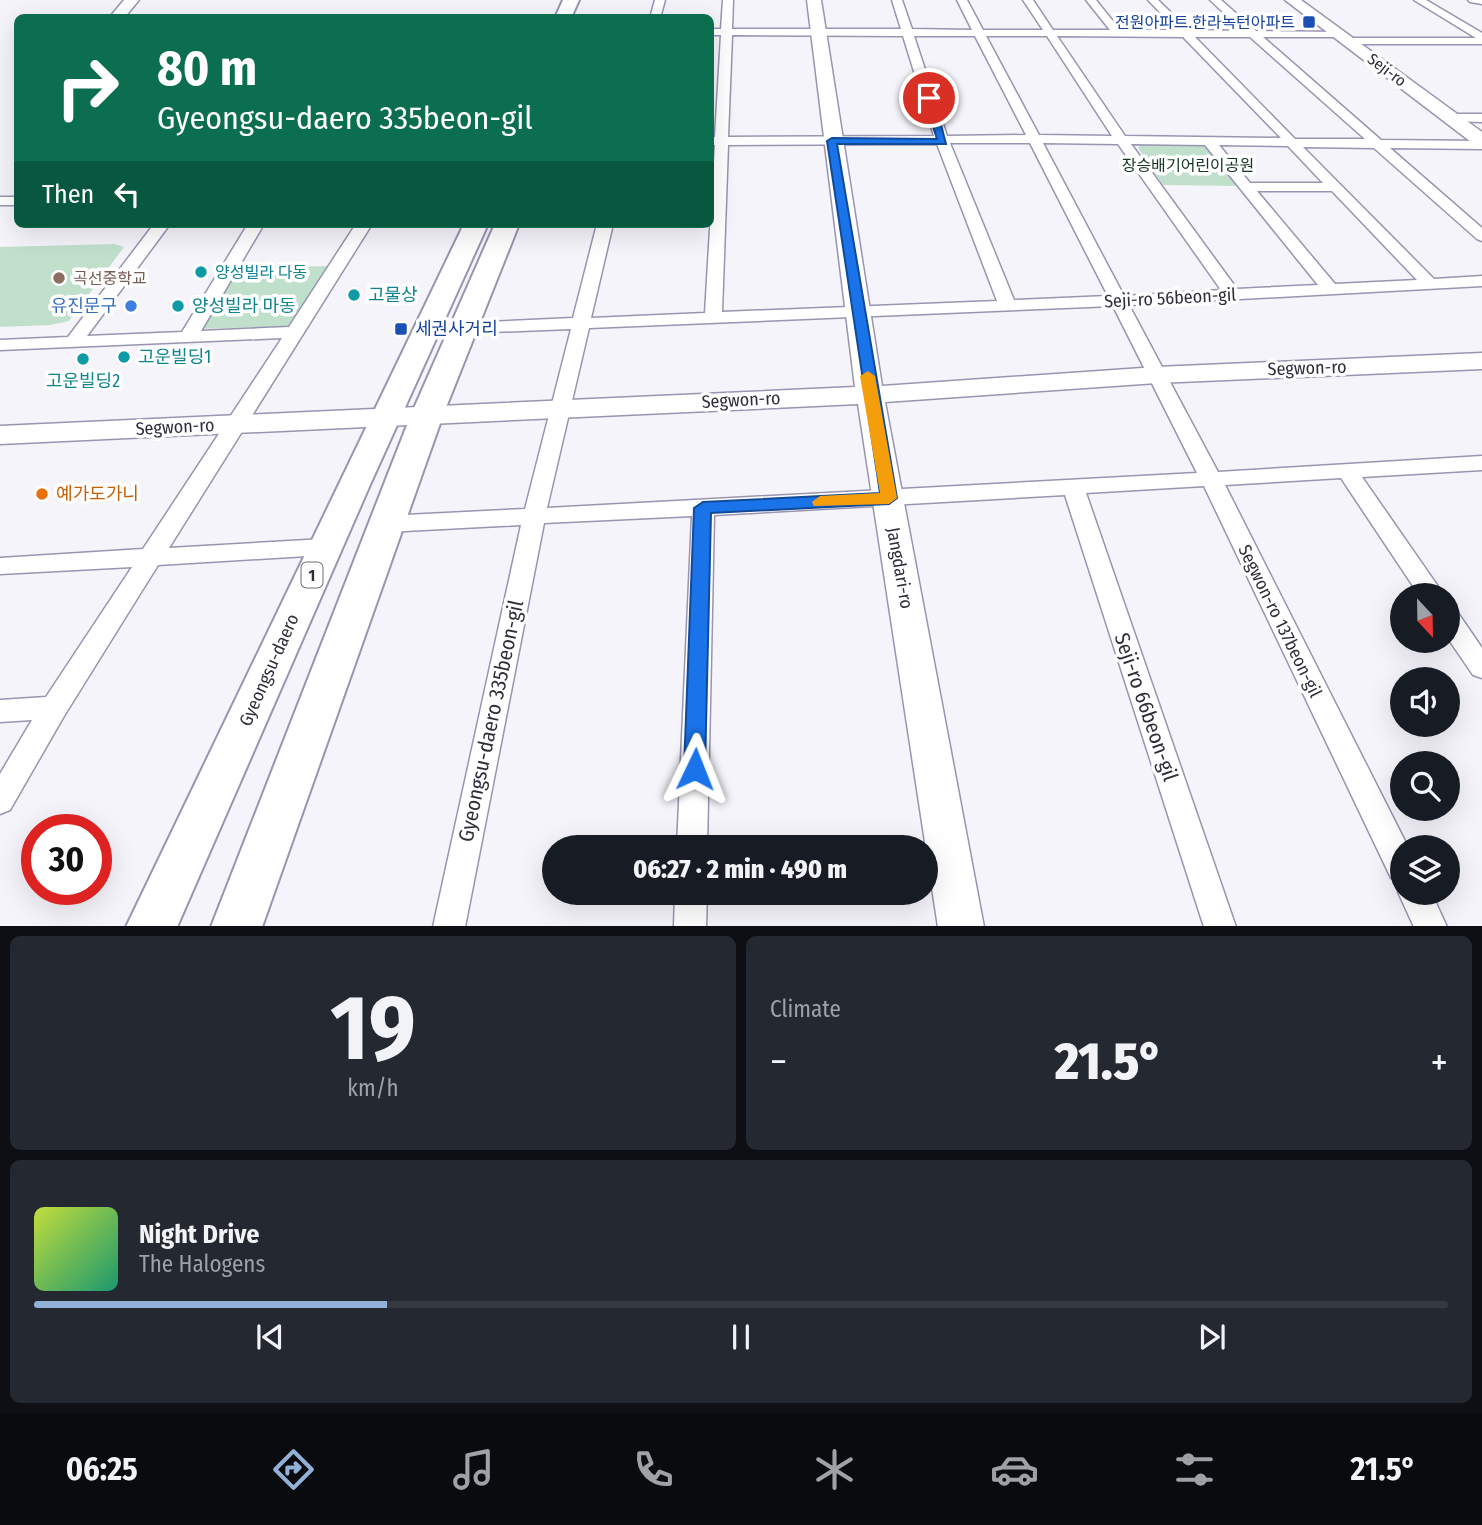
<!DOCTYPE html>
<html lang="en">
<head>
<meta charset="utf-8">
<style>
  body { margin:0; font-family:"Fira Sans Condensed","Noto Sans KR",sans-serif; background:#242831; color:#f1f3f6; height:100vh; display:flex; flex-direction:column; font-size:26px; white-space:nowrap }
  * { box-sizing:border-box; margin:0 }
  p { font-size:23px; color:#9ea1a6 }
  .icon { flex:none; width:38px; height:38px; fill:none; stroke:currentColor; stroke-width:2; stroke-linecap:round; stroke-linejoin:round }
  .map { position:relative; height:926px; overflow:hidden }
  .sheet { display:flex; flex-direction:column; gap:10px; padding:10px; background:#0d0f14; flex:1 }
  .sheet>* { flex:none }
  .banner { position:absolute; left:14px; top:14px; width:700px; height:214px; border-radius:10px; box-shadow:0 7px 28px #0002; background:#0b6e4f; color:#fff; overflow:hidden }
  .needle { width:46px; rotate:158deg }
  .fabs { position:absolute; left:1390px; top:583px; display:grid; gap:14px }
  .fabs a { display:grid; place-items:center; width:70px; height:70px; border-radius:50%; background:#171b24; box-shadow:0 7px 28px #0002; font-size:35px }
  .speed { position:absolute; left:21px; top:814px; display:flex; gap:14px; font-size:35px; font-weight:700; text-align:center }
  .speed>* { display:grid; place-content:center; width:91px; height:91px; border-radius:50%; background:#171b24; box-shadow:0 7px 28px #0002; line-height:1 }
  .speed .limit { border:10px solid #d22; background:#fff; color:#111 }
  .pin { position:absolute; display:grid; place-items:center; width:60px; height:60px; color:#fff; margin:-30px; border:4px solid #fff; border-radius:50%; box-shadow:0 2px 7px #0007 }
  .me { position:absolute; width:77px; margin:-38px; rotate:2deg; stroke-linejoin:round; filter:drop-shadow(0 0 5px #0008) }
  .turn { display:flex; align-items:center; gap:24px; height:147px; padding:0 28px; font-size:32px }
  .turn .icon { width:91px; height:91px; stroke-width:2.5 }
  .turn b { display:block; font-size:49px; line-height:60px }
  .then { display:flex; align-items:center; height:66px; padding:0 28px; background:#0003; gap:14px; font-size:26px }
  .big { font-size:52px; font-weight:800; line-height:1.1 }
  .sheet .card { flex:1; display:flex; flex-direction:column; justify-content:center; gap:10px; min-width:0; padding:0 24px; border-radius:10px; background:#242831 }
  .sheet .dial { align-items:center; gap:0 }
  .dial b { font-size:91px; line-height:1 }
  .song { display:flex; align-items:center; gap:21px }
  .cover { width:84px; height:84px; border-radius:10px; background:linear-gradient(135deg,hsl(70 70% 55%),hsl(160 70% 35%)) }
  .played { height:7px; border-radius:4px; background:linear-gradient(90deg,#91b1d6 25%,#363941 25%) }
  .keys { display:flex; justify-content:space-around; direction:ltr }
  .heat { display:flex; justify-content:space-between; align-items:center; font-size:38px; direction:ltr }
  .sheet .tiles { flex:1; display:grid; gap:10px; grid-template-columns:1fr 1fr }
  .card:last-child { grid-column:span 2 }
  .trip { position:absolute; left:542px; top:835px; width:396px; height:70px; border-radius:35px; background:#171b24; box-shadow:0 7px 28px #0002; font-weight:800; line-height:70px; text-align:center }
  .tab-bar { display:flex; height:112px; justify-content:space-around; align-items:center; background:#090b0e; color:#9ea1a6 }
  .tab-bar .icon { width:49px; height:49px }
  .tab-bar .active { color:#91b1d6 }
  .tab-bar b { font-size:32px; color:#f1f3f6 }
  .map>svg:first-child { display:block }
  .green { fill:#c0e0cc }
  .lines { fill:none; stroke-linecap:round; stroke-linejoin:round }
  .street-casing { stroke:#9894b1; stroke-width:3 }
  .secondary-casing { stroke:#9894b1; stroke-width:3 }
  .primary-casing { stroke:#9894b1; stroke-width:4 }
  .street { fill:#fff; fill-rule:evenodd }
  .secondary { fill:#fff; fill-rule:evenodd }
  .primary { fill:#fff; fill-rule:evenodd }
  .route { fill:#1a73e8; stroke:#114b97; stroke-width:2 }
  .slow { fill:#f59e0b }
  .transit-dot { fill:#1a4fb4; stroke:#fff; stroke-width:2.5 }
  .culture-dot { fill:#0f9aa8; stroke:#fff; stroke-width:2.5 }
  .education-dot { fill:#8d6e63; stroke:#fff; stroke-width:2.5 }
  .shop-dot { fill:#3f7fe0; stroke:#fff; stroke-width:2.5 }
  .food-dot { fill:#e8710a; stroke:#fff; stroke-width:2.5 }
  .labels { text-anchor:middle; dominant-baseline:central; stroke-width:7; stroke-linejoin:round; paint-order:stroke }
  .far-transit-label { font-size:16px; fill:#164399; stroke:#fff; text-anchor:end }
  .far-street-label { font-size:16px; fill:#2f2d39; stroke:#fff }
  .far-park-label { font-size:16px; fill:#113623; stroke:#fff }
  .far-culture-label { font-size:16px; fill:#0d838f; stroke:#fff; text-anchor:start }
  .far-education-label { font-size:16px; fill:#785e54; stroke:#fff; text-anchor:start }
  .shield { fill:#fff; stroke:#6d6c74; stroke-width:2 }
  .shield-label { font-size:16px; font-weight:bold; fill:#2f2d39 }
  .culture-label { font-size:18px; fill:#0d838f; stroke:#fff; text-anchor:start }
  .street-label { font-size:18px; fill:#2f2d39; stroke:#fff }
  .shop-label { font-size:18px; fill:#366cbe; stroke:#fff; text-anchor:end }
  .transit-label { font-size:18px; fill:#164399; stroke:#fff; text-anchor:start }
  .food-label { font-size:18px; fill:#c56008; stroke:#fff; text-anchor:start }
  .near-street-label { font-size:21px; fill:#2f2d39; stroke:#fff }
</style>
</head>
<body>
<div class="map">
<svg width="1482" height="927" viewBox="0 0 1482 927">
  <rect width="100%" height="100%" fill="#f5f4fa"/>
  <path class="green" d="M1142,144L1199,145L1207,147L1239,186L1163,185L1138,148Z
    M114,244L124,247L69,321L50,325L0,327V247Z
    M331,266L294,326L194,329L235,268Z"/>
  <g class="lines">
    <g class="street-casing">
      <path id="street" d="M655,0H665L660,18H650Z
        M723,0H733L732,29H901L892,0H902L912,29L972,30L957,0H967L983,30H1043L1023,0H1033L1053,30H1110L1086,0H1096L1120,30H1177L1148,0H1158L1189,30L1243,31L1210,0H1221L1256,31L1341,32V36L1337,37H1263L1381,140L1482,141V149L1390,148L1482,228V241L1477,239L1374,148L1303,147L1434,279L1482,276V286L1129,305L1218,472L1482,456V470L1362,477L1444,595H1419L1341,478L1225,485L1408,847H1402V882L1391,878L1204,486L1086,493L1236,927H1204L1065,495L714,515L707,847H677L692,516L544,523L465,927H433L521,525L386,532L378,529L375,524L378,519L386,516L525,509L571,329L466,333L457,328L466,323L573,318L597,224H613L591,318L705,313L715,145H710V137H715L721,35H710V29H721ZM732,35L903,36L934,136L728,137ZM914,36H975L1026,135L947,136ZM986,36H1047L1112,136L1039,135ZM1057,36L1183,37L1281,138L1125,136ZM1195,37H1250L1365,139H1295ZM950,143H1030L1108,296L1014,300ZM1043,143L1118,144L1221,290L1124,296ZM937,144L997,301L722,312L728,145ZM1131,144L1205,145L1318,285L1237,289ZM1219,145L1288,146L1323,183H1250ZM1257,191H1332L1417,280L1335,284ZM1113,306L1197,473L547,508L589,328Z
        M1414,0H1426L1482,33V44H1348L1343,41L1348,38H1476Z
        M1468,0H1482V4L1470,2Z
        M1451,114H1482V122L1447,121L1445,118Z
        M0,197H18V205H0Z
        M154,224H170L87,336L182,332L248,224H264L201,331L289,327L356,224H372L169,548L324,539L332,541L336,547L332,553L324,555L158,565L64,716L10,810L0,814V774L32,720L0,722V700L46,697L132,567L0,574V558L143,549L282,338L0,350V340L68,337Z
        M1447,608L1456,610L1482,648V678L1473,675L1447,637Z
        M1402,884V892H1431L1447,927H1414L1398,892Z
        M675,892H707L706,927H674Z"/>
    </g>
    <g class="secondary-casing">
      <path id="secondary" d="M124,0H139L124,18H109Z
        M807,0H821L882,386L1157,367L1482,353V369L1157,383L885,402L984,927H938L858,404L0,444V426L855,387Z
        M1285,0H1301L1482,132V147L1475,145Z"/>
    </g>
    <g class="primary-casing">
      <path id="primary" d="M563,0H579L571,18H555Z
        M464,224H488L369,487L177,927H126Z
        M495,224H519L443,415L262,927H211L411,415Z"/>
    </g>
    <use href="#street" class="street"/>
    <use href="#secondary" class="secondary"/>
    <use href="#primary" class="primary"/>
  </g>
  <path class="route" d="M929,95L934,98L946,144H837L897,498L889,504L711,513L705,769L702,775L695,778L687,775L684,769L694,508L703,502L880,493L827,141L832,138L937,139L924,98Z"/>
  <path class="slow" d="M868,371L875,376L897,498L889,504L814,506L812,502L820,496L880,493L860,376Z"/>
  <g class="transit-dot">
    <rect x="1302" y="15" width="14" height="14" rx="3.5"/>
    <rect x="394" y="322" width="14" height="14" rx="3.5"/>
  </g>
  <g class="culture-dot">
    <circle cx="201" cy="272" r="7"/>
    <circle cx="354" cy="295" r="7"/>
    <circle cx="178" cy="306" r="7"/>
    <circle cx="124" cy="357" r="7"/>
    <circle cx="83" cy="359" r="7"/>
  </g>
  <circle class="education-dot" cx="59" cy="278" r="7"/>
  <circle class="shop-dot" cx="131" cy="306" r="7"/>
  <circle class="food-dot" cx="42" cy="494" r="7"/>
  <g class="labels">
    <g class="far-transit-label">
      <text x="1295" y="22">전원아파트.한라녹턴아파트</text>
    </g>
    <g class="far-street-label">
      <text transform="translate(1387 70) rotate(37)">Seji-ro</text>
    </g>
    <g class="far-park-label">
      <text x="1188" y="165">장승배기어린이공원</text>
    </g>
    <g class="far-culture-label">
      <text x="215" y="272">양성빌라 다동</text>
    </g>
    <g class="far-education-label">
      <text x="73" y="278">곡선중학교</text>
    </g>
    <rect class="shield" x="301.5" y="562.5" width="21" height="25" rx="5"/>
    <g class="shield-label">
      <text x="312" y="575">1</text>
    </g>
    <g class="culture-label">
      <text x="368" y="295">고물상</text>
      <text x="192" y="306">양성빌라 마동</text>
      <text x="138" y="357">고운빌딩1</text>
      <text x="83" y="381" text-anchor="middle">고운빌딩2</text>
    </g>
    <g class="street-label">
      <text transform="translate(1170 298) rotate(-3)">Seji-ro 56beon-gil</text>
      <text transform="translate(1307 368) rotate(-2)">Segwon-ro</text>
      <text transform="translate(741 400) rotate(-3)">Segwon-ro</text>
      <text transform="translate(175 427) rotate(-3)">Segwon-ro</text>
      <text transform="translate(900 568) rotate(80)">Jangdari-ro</text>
      <text transform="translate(1280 621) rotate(64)">Segwon-ro 137beon-gil</text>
      <text transform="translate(269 670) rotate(-66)">Gyeongsu-daero</text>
    </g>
    <g class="shop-label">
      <text x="117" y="306">유진문구</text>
    </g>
    <g class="transit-label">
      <text x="415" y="329">세권사거리</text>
    </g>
    <g class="food-label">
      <text x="56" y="494">예가도가니</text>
    </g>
    <g class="near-street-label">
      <text transform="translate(1146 707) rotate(71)">Seji-ro 66beon-gil</text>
      <text transform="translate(491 721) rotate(-78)">Gyeongsu-daero 335beon-gil</text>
    </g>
  </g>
</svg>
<div class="fabs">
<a><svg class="needle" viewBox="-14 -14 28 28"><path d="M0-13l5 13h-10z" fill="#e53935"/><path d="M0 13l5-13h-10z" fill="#9ea1a6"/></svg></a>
<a><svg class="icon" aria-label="sound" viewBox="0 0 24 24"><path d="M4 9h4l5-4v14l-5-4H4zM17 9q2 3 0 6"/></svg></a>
<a><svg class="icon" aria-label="search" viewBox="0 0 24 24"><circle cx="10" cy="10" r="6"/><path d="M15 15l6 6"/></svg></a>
<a><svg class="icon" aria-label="layers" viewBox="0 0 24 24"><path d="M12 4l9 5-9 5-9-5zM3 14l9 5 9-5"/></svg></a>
</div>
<div class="speed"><div class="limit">30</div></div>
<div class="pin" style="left:929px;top:98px;background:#d93025"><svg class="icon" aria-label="arrive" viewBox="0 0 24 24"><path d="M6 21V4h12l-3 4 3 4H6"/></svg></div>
<svg class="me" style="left:695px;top:769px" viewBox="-20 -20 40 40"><path d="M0-17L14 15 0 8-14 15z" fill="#1a73e8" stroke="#fff" stroke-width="4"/></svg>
<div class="trip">06:27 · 2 min · 490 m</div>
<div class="banner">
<div class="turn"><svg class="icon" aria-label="right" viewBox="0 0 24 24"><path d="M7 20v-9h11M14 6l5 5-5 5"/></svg><div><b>80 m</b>Gyeongsu-daero 335beon-gil</div></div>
<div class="then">Then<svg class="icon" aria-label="left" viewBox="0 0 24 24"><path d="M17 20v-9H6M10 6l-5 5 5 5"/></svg></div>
</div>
</div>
<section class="sheet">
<div class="tiles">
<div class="card dial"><b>19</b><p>km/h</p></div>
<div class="card"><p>Climate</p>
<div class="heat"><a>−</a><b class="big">21.5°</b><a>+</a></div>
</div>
<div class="card">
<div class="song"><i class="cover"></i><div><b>Night Drive</b><p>The Halogens</p></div></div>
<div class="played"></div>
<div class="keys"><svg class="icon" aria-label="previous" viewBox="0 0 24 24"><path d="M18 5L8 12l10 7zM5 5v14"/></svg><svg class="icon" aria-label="pause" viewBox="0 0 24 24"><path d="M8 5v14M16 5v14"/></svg><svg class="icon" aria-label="next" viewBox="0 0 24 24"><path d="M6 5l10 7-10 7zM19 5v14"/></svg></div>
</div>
</div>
</section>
<nav class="tab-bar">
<b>06:25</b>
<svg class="icon active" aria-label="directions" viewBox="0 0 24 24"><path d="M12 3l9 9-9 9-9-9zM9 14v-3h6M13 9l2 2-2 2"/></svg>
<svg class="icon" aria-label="music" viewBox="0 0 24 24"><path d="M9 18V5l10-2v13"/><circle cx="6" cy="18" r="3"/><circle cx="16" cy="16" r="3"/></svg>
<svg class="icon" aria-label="phone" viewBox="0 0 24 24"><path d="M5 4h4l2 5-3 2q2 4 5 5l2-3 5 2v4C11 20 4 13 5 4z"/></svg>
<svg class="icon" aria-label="climate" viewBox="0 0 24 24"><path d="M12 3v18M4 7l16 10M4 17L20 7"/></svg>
<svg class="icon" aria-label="car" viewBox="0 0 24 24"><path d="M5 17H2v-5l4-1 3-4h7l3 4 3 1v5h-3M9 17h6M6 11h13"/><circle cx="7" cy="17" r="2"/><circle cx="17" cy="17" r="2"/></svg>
<svg class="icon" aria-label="filters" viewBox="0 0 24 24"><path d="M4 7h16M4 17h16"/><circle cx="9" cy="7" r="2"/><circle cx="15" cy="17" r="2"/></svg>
<b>21.5°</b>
</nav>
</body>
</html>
